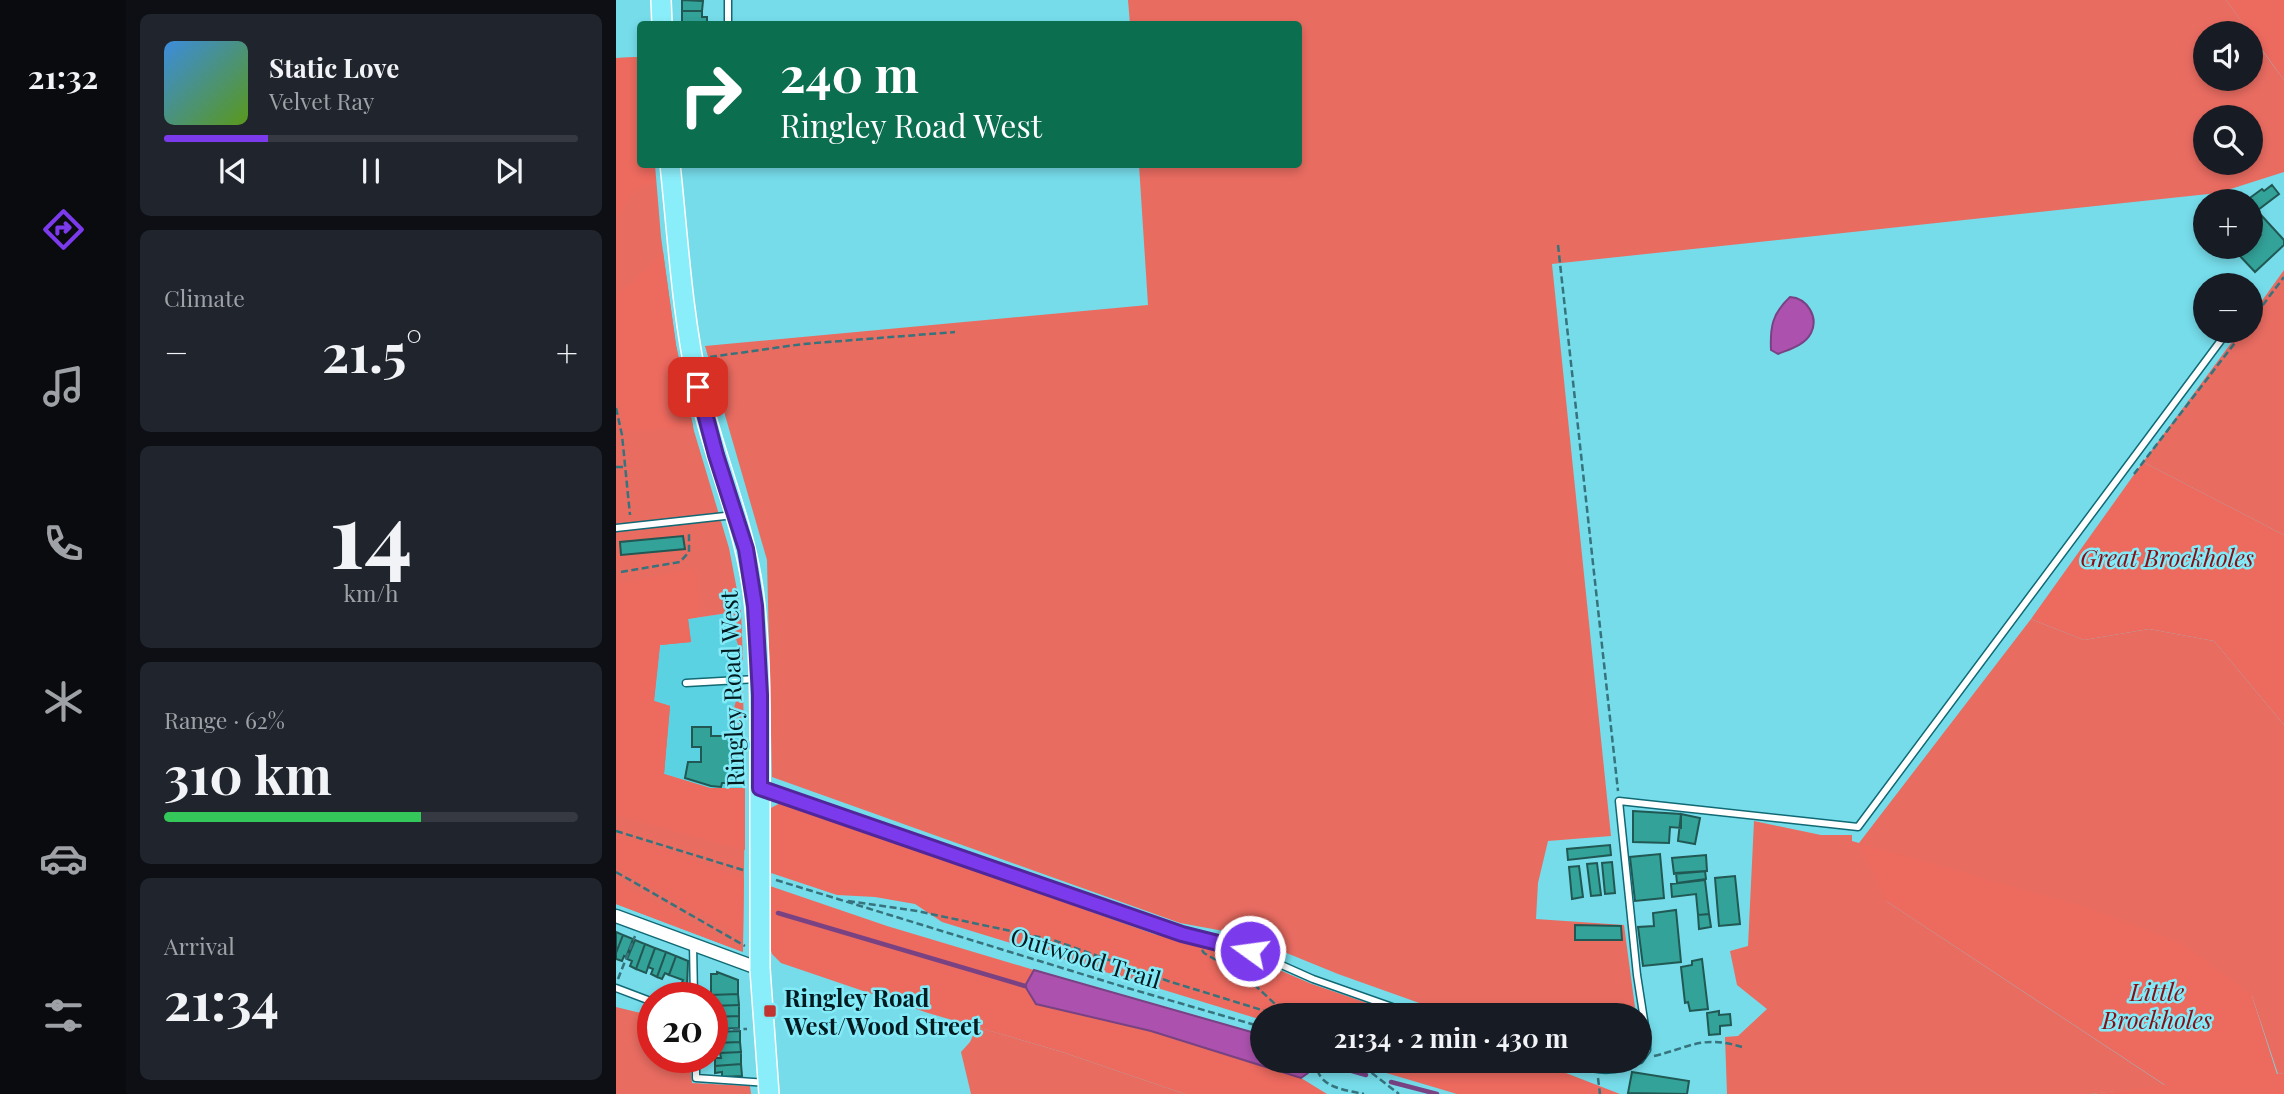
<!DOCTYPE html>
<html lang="en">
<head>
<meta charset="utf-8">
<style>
  body { margin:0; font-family:"Playfair Display",serif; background:#20242c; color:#f1f3f6; height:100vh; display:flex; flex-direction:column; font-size:26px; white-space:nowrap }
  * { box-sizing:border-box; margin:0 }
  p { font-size:23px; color:#9ea1a6 }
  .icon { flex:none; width:38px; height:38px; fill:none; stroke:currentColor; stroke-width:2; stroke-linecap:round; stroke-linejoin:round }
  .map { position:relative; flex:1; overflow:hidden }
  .details { display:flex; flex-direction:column; gap:14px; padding:14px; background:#0d0f14; width:490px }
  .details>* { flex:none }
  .guide { position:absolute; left:21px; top:21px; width:665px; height:147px; border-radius:7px; box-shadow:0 4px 10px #0003; background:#0b6e4f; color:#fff; overflow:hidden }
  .tools { position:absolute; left:1577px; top:21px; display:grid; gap:14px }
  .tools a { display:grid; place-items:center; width:70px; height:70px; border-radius:50%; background:#171b24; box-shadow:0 4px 10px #0003; font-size:35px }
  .speed { position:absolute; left:21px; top:982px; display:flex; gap:14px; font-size:35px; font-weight:700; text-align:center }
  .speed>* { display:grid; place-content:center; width:91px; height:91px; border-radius:50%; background:#171b24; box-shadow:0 4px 10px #0003; line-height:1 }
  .speed .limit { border:10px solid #d22; background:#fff; color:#111 }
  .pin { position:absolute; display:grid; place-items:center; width:60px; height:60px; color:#fff; margin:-30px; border-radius:14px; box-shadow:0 4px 10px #0006 }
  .me { position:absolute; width:77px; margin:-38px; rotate:284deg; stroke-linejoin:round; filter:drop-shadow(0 0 5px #0008) }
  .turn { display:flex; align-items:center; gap:24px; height:147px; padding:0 28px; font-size:32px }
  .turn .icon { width:91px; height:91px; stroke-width:2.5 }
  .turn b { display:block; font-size:49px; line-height:60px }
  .big { font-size:52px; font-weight:700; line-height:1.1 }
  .details .widget { flex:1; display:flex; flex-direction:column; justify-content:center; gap:10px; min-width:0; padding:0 24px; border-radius:10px; background:#20242c }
  .details .dial { align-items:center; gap:0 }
  .dial b { font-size:91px; line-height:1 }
  .song { display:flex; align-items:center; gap:21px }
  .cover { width:84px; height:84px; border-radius:10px; background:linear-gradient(135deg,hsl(210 70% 55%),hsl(90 70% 35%)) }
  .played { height:7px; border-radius:4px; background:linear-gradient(90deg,#7c3aed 25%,#363941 25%) }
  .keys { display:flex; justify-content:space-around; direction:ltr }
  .heat { display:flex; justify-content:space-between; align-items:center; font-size:38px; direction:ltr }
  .charge { height:10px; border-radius:5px; background:linear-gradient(90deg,#34c759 62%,#363941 0) }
  .trip { position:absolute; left:634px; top:1003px; width:402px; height:70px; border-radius:35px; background:#171b24; box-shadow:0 4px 10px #0003; font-weight:700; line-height:70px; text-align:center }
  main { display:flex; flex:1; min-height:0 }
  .tab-bar { display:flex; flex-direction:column; width:126px; justify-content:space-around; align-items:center; background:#090b0e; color:#9ea1a6 }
  .tab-bar .icon { width:49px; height:49px }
  .tab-bar .current { color:#7c3aed }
  .tab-bar b { font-size:32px; color:#f1f3f6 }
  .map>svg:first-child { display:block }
  .built { fill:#5bd2e1 }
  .green { fill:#e96c61; fill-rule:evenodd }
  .forest { fill:#ed6a5f }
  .water { fill:#ac52ae; stroke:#784283; stroke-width:2 }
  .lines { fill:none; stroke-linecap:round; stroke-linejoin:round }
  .stream { stroke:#784283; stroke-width:4.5 }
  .building { fill:#33a299; stroke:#215853; stroke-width:2 }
  .service-casing { stroke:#106974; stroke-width:9 }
  .minor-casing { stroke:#106974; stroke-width:15 }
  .primary-casing { stroke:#fff; stroke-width:22 }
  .path { stroke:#36737d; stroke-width:2.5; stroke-dasharray:7 3.5; stroke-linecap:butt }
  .service { stroke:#fff; stroke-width:6 }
  .minor { stroke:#fff; stroke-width:12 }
  .primary { stroke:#8aeefa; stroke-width:19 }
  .primary-bridge-casing { stroke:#fff; stroke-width:22; stroke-linecap:butt }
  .primary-bridge { stroke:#8aeefa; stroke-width:19 }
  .route-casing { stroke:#51269a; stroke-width:18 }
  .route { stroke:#7c3aed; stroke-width:12 }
  .poi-dot { fill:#c2342f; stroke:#83eaf8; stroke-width:2.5 }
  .labels { text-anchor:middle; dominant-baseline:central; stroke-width:5; stroke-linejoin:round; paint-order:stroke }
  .park-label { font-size:24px; font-style:italic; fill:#890d11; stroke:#83eaf8 }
  .street-label { font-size:24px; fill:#001b20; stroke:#83eaf8 }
  .poi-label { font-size:24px; font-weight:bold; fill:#001b20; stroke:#83eaf8; text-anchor:start }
</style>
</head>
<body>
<main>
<nav class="tab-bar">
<b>21:32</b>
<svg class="icon current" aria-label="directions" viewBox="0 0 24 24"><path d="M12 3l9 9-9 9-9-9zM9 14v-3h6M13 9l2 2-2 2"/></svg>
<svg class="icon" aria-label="music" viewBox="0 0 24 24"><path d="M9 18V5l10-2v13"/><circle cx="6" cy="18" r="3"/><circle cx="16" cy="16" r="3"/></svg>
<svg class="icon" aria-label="phone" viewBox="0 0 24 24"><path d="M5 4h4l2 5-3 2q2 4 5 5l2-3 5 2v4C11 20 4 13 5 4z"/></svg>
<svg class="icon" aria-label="climate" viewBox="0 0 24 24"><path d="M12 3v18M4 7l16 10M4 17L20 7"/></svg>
<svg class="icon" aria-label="car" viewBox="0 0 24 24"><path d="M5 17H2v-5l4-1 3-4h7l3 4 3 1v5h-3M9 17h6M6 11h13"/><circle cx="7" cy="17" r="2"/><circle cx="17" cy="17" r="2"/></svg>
<svg class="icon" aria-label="filters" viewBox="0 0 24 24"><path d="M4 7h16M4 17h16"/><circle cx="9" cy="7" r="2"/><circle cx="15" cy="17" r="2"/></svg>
</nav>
<section class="details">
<div class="widget">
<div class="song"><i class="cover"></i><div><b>Static Love</b><p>Velvet Ray</p></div></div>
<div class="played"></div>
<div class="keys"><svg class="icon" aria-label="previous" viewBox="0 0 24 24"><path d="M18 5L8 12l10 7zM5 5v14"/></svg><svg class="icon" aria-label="pause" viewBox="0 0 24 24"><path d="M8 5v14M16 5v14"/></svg><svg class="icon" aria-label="next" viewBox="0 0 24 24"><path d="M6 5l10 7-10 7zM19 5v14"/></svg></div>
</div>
<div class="widget"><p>Climate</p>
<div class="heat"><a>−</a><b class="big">21.5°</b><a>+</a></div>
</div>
<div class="widget dial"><b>14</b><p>km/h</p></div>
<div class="widget"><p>Range · 62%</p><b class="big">310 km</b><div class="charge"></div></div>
<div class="widget"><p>Arrival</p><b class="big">21:34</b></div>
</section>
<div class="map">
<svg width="1668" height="1094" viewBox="0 0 1668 1094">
  <rect width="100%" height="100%" fill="#76dcea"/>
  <path class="built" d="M125,611L129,788H94L48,774L38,701L44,645L72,619Z"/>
  <path class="green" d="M512,0H1610L1634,33H1589V79H1634V34L1668,80V172L1602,193L936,264L995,836L932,841L922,883L920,919L1008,925L1020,1015H837L722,974L624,934L564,923L156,777L151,560L89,346L532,305L523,165L682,164V24H514ZM1589,117H1634V163H1589Z
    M24,57V164L39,165L45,237L60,345L78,431L113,548L125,611L127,661L112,613L72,619L75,642L44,645L38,701L54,706L48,774L94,788H129L127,952L0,904V58Z
    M1668,270V535L1527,462L1624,331H1634L1635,316Z
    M1415,619L1468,640L1533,629L1598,641L1668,725V1073L1662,1074L1636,996L1270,901L1550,1086L1474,1094H1111L1109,1037L1122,1036L1151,1009L1121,985L1114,951L1132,946L1138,821L1205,835H1236V841L1243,843Z
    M124,687L127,688L128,741L125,739L118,708Z
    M0,1007L37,1016V1057H73L76,1083L134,1086L135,1094H0Z
    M361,1027L443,1051L569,1094H355L345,1052L354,1042Z"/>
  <path class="forest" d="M1610,0H1668V80Z
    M24,57V164L38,165L39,181L17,192L0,218V58Z
    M47,252L60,345L77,426L10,432L0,392V294L18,282Z
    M1527,462L1668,535V725L1598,641L1533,629L1468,640L1415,619Z
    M80,568L86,616L72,619L75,642L44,645L38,701L54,706L48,774L94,788H129V850L0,815V584Z
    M166,802L538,934L628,955L696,984L786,1015H646V1020L326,922L299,904L259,897L221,895L155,873L153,809Z
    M0,834L128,878L127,937L0,867Z
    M1243,843L1479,910L1566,944L1636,996L1661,1074L1668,1073V1094H1474L1549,1085L1270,901Z
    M0,880L127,952L0,904Z
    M154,886L271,926L418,970L409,986L420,1004L535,1031L685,1078L711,1094H569L443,1051L312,1013L165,963L156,954L154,947Z
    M730,1061H919L1004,1094H841Z"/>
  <path class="water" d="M1174,297C1191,298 1203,317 1195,333C1189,345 1174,349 1162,354L1155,350C1154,327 1156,314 1174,297Z
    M418,970L646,1035V1060L693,1061L692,1073L685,1078L535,1031L420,1004L409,986Z"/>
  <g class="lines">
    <path class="stream" d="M162,913L409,986
      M698,1060L750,1075
      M775,1082L821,1094"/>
  </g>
  <path class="building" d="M66,0L87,1L86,11H66Z
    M66,11H86V17H91V22H66Z
    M66,22H105V24H66Z
    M1656,185L1663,194L1634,216V201H1615L1625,193L1631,200L1646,189L1648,191Z
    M1645,215L1668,240V245L1639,272L1623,255L1645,235L1636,224Z
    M67,536L69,549L5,555L4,542Z
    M76,727H95V736H116L121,748V783H106L105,787L95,786L69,778L72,762H85V747H76Z
    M1017,811L1065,814V828L1054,827L1053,843L1017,842Z
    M1065,814L1084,818L1079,844L1062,841Z
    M994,845L995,855L952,860L951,849Z
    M1044,854L1048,898L1019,901L1014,857Z
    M1090,855L1091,871L1058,874L1056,858Z
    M996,862L999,893L989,894L986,863Z
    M981,863L985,895L975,896L971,864Z
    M963,866L967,897L956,899L953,867Z
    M1089,871L1090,879L1061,883L1060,873Z
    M1119,876L1124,924L1103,926L1099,878Z
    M1089,880L1093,914L1082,915L1080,894L1056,897L1055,884Z
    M1060,910L1065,962L1027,966L1022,927L1038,926L1037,913Z
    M1093,914L1095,927L1083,929L1082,915Z
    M959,925L1005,926L1006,940H959Z
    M0,932L7,935L0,953Z
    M7,935L17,939L10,957L8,956L6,961L0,959V953Z
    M19,940L29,944L20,969L14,966L16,961L11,959Z
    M29,944L39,948L30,973L20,969Z
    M39,948L50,952L41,977L35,974L37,969L32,967Z
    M50,952L60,956L53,975L49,973L46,979L41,977Z
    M60,956L72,961L71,987L65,985L67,980L53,975Z
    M1086,959L1092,1009L1074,1011L1072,1002L1069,1003L1065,967L1076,965V961Z
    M101,972L122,980V994L95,995V974H101Z
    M122,994L123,1005L96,1006L95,995Z
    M123,1005V1016L96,1017V1006Z
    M1103,1011V1015L1114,1014L1115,1025L1104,1026V1034L1093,1035L1091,1013Z
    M123,1016V1028L103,1029V1024H96V1017Z
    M124,1031V1042L98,1043L97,1032Z
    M124,1042L125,1052L104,1053V1048L98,1049V1043Z
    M125,1052V1064L99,1066V1058H105L104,1053Z
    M125,1064L126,1076L106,1077V1072L99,1073V1066Z
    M1016,1072L1073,1081L1071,1094L1012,1093Z"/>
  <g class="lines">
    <g class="service-casing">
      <path id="service" d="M112,24V0
        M0,528L118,515
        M70,683L141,679
        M146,788L566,934L634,951L697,979L799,1015
        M77,944L78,998
        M0,988L37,1002
        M80,1057V1078L150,1083
        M943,1060C972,1068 996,1077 1023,1060
        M1024,1060L1031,1050V1039L1021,975L1003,801L1242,827L1606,339"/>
    </g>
    <g class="minor-casing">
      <path id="minor" d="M0,916L144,969"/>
    </g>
    <g class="primary-casing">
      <path id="primary" d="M45,0L46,24
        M54,164C62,238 66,314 82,386C98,460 132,530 139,607C145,667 144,728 144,787
        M144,969L153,1094"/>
    </g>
    <path class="path" d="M942,245L1002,791
      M1634,322L1668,277
      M94,357L187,344L339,332
      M0,408L6,435L14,515
      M0,467H9
      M1518,474L1628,331
      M5,572L64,562L73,552V531
      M0,831L127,870
      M0,872L129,946
      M160,880L508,987L646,1027
      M232,901L301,911L437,940L552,981L662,1015
      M586,950L588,953L631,978L671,1015
      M2,979L19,936
      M96,1030L131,1029
      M1038,1056C1075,1047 1086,1035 1126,1047
      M700,1060C699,1087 728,1090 748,1094
      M739,1060L783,1094
      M982,1078L984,1094"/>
    <use href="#service" class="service"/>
    <use href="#minor" class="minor"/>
    <use href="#primary" class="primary"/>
    <g class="primary-bridge-casing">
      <path id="primary-bridge" d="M144,787V969"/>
    </g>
    <use href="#primary-bridge" class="primary-bridge"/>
  </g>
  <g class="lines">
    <g class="route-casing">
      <path id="route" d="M82,387L100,455L130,549L139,606L144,695V788L566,934L634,951"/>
    </g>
    <use href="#route" class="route"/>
  </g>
  <rect class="poi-dot" x="147" y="1004" width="14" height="14" rx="3.5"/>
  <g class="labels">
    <g class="park-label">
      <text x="1551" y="557">Great Brockholes</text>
      <text x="1541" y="991">Little<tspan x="1541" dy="28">Brockholes</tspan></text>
    </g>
    <g class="street-label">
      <text transform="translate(115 689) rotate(-92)">Ringley Road West</text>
      <text transform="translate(470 957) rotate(17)">Outwood Trail</text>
    </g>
    <g class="poi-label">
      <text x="168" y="997">Ringley Road<tspan x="168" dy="28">West/Wood Street</tspan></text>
    </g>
  </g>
</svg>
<div class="tools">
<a><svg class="icon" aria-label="sound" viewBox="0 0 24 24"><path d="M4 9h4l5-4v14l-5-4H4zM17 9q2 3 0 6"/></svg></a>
<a><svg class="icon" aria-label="search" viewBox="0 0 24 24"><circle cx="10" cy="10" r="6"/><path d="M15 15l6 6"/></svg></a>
<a>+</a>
<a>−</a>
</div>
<div class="speed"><div class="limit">20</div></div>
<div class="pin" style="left:82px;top:387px;background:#d93025"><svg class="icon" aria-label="arrive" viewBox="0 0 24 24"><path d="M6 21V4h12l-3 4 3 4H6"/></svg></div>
<svg class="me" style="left:634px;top:951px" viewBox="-20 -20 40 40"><circle r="17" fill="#7c3aed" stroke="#fff" stroke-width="3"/><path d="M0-11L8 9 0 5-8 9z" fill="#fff"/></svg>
<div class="trip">21:34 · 2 min · 430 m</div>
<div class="guide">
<div class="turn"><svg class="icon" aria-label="right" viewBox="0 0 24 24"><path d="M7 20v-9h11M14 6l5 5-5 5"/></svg><div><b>240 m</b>Ringley Road West</div></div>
</div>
</div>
</main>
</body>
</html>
